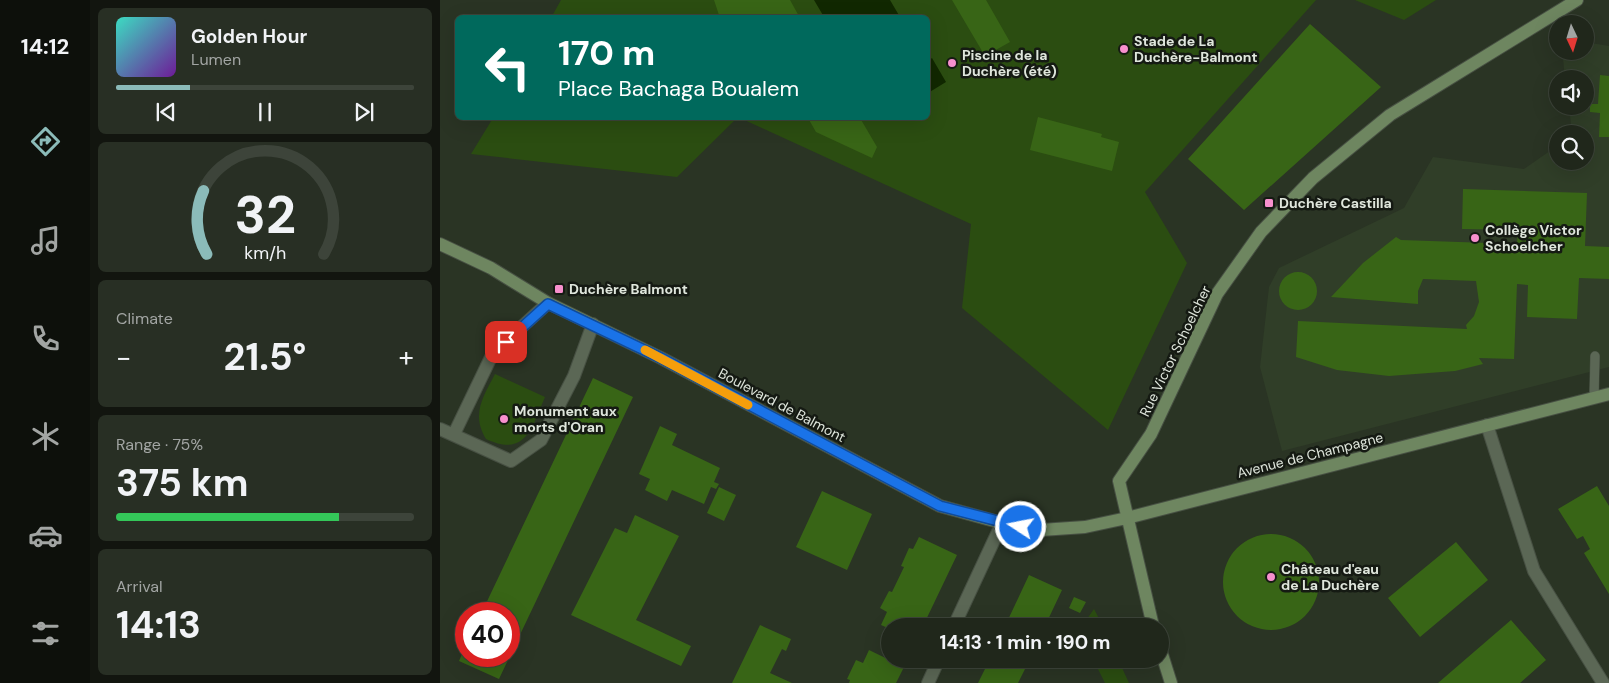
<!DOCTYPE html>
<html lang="en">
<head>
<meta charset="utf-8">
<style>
  body { margin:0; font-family:"DM Sans",sans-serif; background:#282f24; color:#f1f3f6; height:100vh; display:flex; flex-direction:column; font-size:19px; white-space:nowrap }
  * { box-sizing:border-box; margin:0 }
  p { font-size:16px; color:#a2a5a3 }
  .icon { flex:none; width:28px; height:28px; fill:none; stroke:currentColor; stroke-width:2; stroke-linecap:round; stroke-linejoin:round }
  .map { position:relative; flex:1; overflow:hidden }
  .side { display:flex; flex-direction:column; gap:8px; padding:8px; background:#12150f; width:350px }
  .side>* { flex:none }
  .hud { position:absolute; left:15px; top:15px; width:475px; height:105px; border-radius:8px; box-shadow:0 5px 20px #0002,0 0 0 1px #3d443a; background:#00695c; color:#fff; overflow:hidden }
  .needle { width:32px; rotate:176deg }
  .buttons { position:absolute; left:1109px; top:15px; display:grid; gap:10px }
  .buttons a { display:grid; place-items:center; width:45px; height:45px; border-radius:50%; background:#20271b; box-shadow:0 5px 20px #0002,0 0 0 1px #3d443a; font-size:25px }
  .speed { position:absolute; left:15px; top:602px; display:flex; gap:10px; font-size:25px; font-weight:700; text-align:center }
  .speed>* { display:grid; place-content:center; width:65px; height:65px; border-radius:50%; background:#20271b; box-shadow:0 5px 20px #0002,0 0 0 1px #3d443a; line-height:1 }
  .speed .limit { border:8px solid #d22; background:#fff; color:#111 }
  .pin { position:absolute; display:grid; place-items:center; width:42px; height:42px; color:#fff; margin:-21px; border-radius:10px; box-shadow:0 2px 8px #0006 }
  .me { position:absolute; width:55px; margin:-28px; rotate:281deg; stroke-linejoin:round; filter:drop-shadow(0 0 4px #0008) }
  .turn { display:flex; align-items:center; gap:18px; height:105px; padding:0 20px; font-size:22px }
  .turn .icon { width:65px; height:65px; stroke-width:2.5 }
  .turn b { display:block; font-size:35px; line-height:42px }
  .big { font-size:38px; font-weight:700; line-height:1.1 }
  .side .widget { flex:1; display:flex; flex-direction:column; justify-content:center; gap:8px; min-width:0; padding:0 18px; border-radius:8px; background:#282f24 }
  .side .dial { align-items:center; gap:0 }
  .dial svg { height:130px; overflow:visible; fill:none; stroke:#3d443a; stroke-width:7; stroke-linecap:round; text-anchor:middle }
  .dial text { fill:#f1f3f6; stroke:none }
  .song { display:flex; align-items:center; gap:15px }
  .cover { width:60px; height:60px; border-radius:8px; background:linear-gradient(135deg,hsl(170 70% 55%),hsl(280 70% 35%)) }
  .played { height:5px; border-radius:2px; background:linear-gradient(90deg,#8bbbb9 25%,#3d443a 25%) }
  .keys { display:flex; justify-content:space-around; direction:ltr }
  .heat { display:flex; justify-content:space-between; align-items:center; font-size:28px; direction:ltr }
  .charge { height:8px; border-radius:4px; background:linear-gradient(90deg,#34c759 75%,#3d443a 0) }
  .trip { position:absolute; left:441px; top:618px; width:288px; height:50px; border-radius:25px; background:#20271b; box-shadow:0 5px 20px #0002,0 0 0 1px #3d443a; font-weight:700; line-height:50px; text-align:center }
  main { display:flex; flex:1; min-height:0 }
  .dock { display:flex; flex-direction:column; width:90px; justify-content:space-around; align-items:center; background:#0d100b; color:#a2a5a3 }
  .dock .icon { width:35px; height:35px }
  .dock .on { color:#8bbbb9 }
  .dock b { font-size:22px; color:#f1f3f6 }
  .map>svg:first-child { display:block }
  .built { fill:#303e28 }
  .green { fill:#2b4d11 }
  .water { fill:#112801 }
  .building { fill:#386516 }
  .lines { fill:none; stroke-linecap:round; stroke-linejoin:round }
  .lane-casing { stroke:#475043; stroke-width:10 }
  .street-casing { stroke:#475043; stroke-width:14 }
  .secondary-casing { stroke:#475043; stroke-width:14 }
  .lane { stroke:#5b6755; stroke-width:9 }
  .street { stroke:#5b6755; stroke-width:12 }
  .secondary { stroke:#6e8660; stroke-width:12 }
  .route-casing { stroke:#114b97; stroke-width:12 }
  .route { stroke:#1a73e8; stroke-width:9 }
  .slow { stroke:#f59e0b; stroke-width:9 }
  .poi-dot { fill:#f790cd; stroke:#151a13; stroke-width:2 }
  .labels { text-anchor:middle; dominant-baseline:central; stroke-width:5; stroke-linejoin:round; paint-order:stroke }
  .poi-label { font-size:14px; font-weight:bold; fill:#dfe6dc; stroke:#151a13; text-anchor:start }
  .street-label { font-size:14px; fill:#dfe6dc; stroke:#151a13 }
</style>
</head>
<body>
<main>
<nav class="dock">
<b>14:12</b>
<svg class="icon on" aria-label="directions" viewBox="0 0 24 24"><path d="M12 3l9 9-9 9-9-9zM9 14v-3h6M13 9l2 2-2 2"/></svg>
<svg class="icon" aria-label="music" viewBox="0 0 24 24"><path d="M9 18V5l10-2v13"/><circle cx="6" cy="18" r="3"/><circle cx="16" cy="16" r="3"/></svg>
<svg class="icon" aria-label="phone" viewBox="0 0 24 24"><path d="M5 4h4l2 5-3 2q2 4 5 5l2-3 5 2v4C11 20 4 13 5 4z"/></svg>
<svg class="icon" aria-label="climate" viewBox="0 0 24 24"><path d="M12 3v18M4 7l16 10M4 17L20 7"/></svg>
<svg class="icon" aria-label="car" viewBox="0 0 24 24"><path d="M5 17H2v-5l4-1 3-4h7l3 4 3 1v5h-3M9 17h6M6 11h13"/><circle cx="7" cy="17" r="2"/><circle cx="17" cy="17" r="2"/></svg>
<svg class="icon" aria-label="filters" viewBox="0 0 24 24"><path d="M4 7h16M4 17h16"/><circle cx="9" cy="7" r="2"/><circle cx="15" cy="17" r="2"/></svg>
</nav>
<section class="side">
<div class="widget">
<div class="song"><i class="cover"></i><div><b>Golden Hour</b><p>Lumen</p></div></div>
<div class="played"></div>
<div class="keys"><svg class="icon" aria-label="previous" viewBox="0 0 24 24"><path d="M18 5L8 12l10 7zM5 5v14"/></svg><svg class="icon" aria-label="pause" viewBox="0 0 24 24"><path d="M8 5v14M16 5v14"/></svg><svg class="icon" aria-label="next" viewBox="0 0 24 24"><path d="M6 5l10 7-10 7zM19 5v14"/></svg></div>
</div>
<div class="widget dial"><svg viewBox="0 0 100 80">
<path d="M14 69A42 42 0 1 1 86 69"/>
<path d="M14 69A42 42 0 0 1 12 30" stroke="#8bbbb9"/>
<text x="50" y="56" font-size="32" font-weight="700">32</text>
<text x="50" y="72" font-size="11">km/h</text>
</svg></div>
<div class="widget"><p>Climate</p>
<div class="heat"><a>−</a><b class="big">21.5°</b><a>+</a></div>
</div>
<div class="widget"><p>Range · 75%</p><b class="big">375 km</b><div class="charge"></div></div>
<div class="widget"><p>Arrival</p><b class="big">14:13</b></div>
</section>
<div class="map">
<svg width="1169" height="683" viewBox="0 0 1169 683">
  <rect width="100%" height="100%" fill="#2a3424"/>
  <path class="built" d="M1145,42L1169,46V367L842,451L820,367L829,287L839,268L964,208L993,157L1084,169L1117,146L1118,161H1145V134H1132L1129,106H1145V79H1125L1123,58L1131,51H1145Z"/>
  <path class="green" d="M121,0H876L705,192L747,263L668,430L522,308L531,224L300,118H488V18H111Z
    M915,0H996L964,20Z
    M53,118H297L237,177L31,154Z
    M55,374L105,397C92,427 86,458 46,439C31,414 43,397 55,374Z
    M654,609L663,626H642Z
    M653,659H678L689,683H665Z"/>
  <path class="water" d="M374,0H450L460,17H384Z
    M492,58L506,82L488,93V61Z"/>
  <path class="building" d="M274,0H350L360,18H280Z
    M512,0H546L570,42L545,56Z
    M870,24L941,87L804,210L748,159Z
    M1160,75L1169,76V137H1159L1160,113L1150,112V104H1158Z
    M598,117L662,134L661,137L679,142L672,171L590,150Z
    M368,118H420L437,147L432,158L376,132Z
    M1023,189L1147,193L1145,246L1169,247V279L1139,278L1137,319L1087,317L1088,285L1077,284L1074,359L1039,358L1043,364L1015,371L949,376L897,370L856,357L858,321L1027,329L1026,325L1034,316L1039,302L1036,281L983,279L978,291V304L891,297L923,263L956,237L961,240L1077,244L1078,230L1022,229Z
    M839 291a19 19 0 1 1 38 0a19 19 0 1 1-38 0Z
    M153,378L193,397L59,679L19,661L26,645V656H69V614H41Z
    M220,426L237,434L232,445L280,468L274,482L279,484L276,489L271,487L264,504L232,490L227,501L205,490L210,479L199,474Z
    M1157,486L1169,506V594L1144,553L1150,549L1143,536L1137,539L1118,509Z
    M279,487L296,495L284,521L267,513Z
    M382,491L432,514L407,570L356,547Z
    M195,515L239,536L196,620L251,646L241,666L131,615L175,528L187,533Z
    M783 582a48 48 0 1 1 96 0a48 48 0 1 1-96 0Z
    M479,537L517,555L483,626H450V629L441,625L447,612L440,608L449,591L452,592L464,567L461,566L469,548L473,549Z
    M1016,542L1048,580L980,637L948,598Z
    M589,575L622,590L605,626H565Z
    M634,597L646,602L640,613L629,608Z
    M1071,620L1106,660L1080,683H998Z
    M320,625L351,639L346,651L342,649L330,673L352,683H292Z
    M429,650L464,667L456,683H409L410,680L407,679L416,660L423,663Z
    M550,659H590L578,683H538Z"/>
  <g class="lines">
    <g class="lane-casing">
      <path id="lane" d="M1154,398L1155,356"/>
    </g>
    <g class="street-casing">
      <path id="street" d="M1047,425L1094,571L1163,683
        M0,429L71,461L101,440L134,376L153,324
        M14,434L53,353L108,303
        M514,626L562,523
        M488,683L499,659"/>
    </g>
    <g class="secondary-casing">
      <path id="secondary" d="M0,244L51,268L108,303L221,358L500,506L562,523L601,530L645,527L687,518L1169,394
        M713,626L679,481L711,434L777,294L821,232L873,178L950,115L1137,0
        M720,648L731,683"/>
    </g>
    <use href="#lane" class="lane"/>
    <use href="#street" class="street"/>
    <use href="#secondary" class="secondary"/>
  </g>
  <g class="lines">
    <g class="route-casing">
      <path id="route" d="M66,342L108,304L221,358L500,506L581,527"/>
    </g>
    <use href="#route" class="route"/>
    <path class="slow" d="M205,350L308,405"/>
  </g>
  <g class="poi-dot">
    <circle cx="684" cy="49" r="5"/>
    <circle cx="512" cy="63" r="5"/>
    <rect x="824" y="198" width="10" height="10" rx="2.5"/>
    <circle cx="1035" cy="238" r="5"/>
    <rect x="114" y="284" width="10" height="10" rx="2.5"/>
    <circle cx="64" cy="419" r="5"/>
    <circle cx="831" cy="577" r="5"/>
  </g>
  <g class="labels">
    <g class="poi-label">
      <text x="694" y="41">Stade de La<tspan x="694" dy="16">Duchère-Balmont</tspan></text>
      <text x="522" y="55">Piscine de la<tspan x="522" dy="16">Duchère (été)</tspan></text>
      <text x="839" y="203">Duchère Castilla</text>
      <text x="1045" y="230">Collège Victor<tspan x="1045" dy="16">Schoelcher</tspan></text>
      <text x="129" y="289">Duchère Balmont</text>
      <text x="74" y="411">Monument aux<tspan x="74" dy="16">morts d'Oran</tspan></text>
      <text x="841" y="569">Château d'eau<tspan x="841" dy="16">de La Duchère</tspan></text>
    </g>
    <g class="street-label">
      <text transform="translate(735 351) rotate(-64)">Rue Victor Schoelcher</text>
      <text transform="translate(342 405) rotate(28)">Boulevard de Balmont</text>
      <text transform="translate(870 455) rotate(-14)">Avenue de Champagne</text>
    </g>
  </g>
</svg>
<div class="buttons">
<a><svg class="needle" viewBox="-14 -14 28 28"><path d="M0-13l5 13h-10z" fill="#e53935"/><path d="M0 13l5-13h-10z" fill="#a2a5a3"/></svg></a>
<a><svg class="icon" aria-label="sound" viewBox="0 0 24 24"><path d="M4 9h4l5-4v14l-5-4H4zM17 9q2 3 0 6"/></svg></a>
<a><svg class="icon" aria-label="search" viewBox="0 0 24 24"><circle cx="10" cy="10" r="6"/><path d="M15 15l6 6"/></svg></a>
</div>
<div class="speed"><div class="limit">40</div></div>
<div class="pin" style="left:66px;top:342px;background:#d93025"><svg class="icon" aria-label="arrive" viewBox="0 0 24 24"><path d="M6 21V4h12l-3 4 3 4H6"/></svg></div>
<svg class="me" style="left:581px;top:527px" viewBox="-20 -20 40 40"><circle r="17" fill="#1a73e8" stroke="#fff" stroke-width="3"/><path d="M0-11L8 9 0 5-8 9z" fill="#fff"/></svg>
<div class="trip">14:13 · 1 min · 190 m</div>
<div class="hud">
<div class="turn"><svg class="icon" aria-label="left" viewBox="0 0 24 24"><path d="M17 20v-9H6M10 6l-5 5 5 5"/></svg><div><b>170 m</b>Place Bachaga Boualem</div></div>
</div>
</div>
</main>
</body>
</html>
